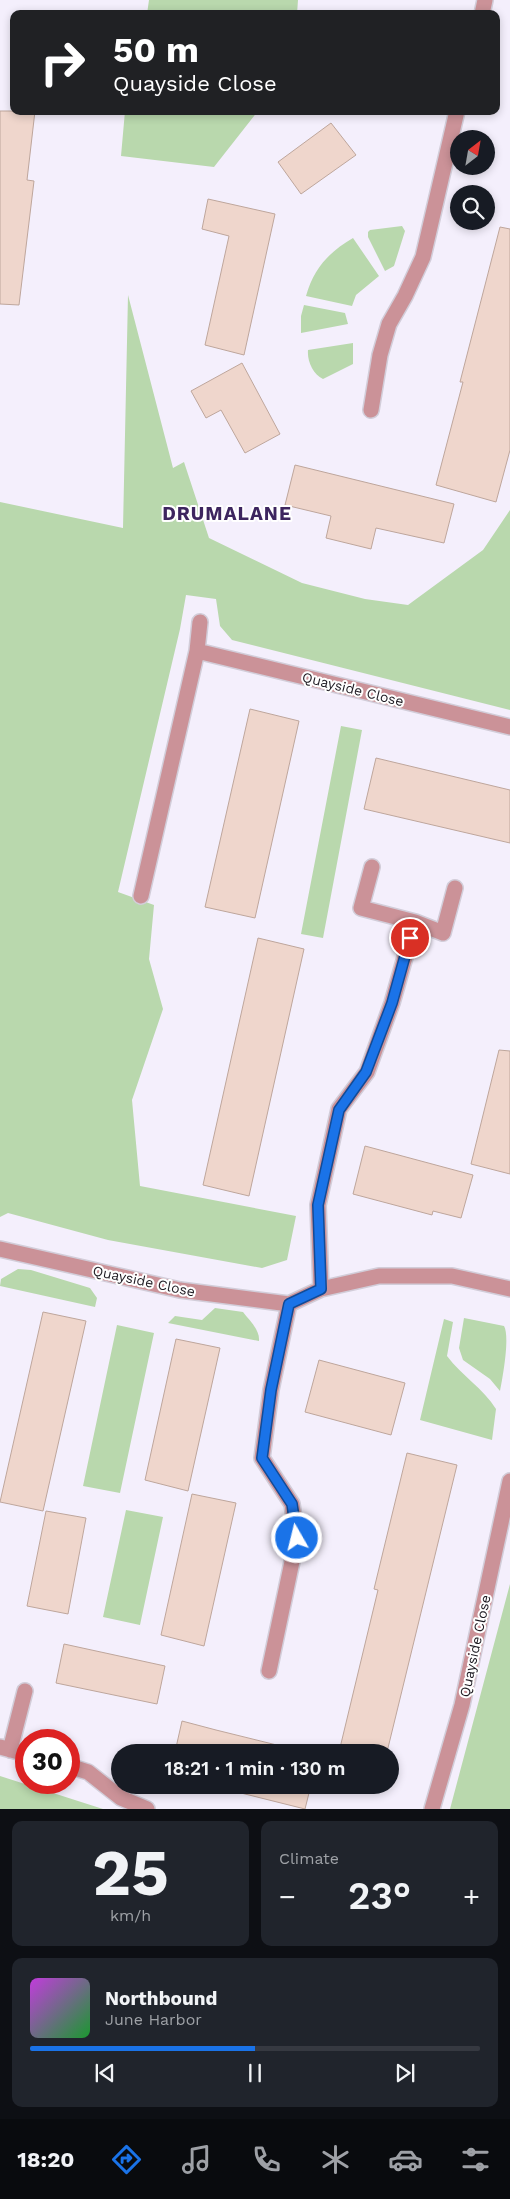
<!DOCTYPE html>
<html lang="en">
<head>
<meta charset="utf-8">
<style>
  body { margin:0; font-family:"Work Sans",sans-serif; background:#20242c; color:#f1f3f6; height:100vh; display:flex; flex-direction:column; font-size:19px; white-space:nowrap }
  * { box-sizing:border-box; margin:0 }
  p { font-size:16px; color:#9ea1a6 }
  .icon { flex:none; width:28px; height:28px; fill:none; stroke:currentColor; stroke-width:2; stroke-linecap:round; stroke-linejoin:round }
  .map { position:relative; height:1809px; overflow:hidden }
  .drawer { display:flex; flex-direction:column; gap:12px; padding:12px; background:#0d0f14; flex:1 }
  .drawer>* { flex:none }
  .banner { position:absolute; left:10px; top:10px; width:490px; height:105px; border-radius:10px; box-shadow:0 2px 8px #0003; background:#202124; color:#fff; overflow:hidden }
  .needle { width:32px; rotate:31deg }
  .controls { position:absolute; left:450px; top:130px; display:grid; gap:10px }
  .controls a { display:grid; place-items:center; width:45px; height:45px; border-radius:50%; background:#171b24; box-shadow:0 2px 8px #0003; font-size:25px }
  .speed { position:absolute; left:15px; top:1729px; display:flex; gap:10px; font-size:25px; font-weight:700; text-align:center }
  .speed>* { display:grid; place-content:center; width:65px; height:65px; border-radius:50%; background:#171b24; box-shadow:0 2px 8px #0003; line-height:1 }
  .speed .limit { border:8px solid #d22; background:#fff; color:#111 }
  .pin { position:absolute; display:grid; place-items:center; width:42px; height:42px; color:#fff; margin:-21px; border:2px solid #fff; border-radius:50%; box-shadow:0 1px 5px #0007 }
  .me { position:absolute; width:55px; margin:-28px; rotate:352deg; stroke-linejoin:round; filter:drop-shadow(0 0 4px #0008) }
  .turn { display:flex; align-items:center; gap:18px; height:105px; padding:0 20px; font-size:22px }
  .turn .icon { width:65px; height:65px; stroke-width:2.5 }
  .turn b { display:block; font-size:35px; line-height:42px }
  .big { font-size:38px; font-weight:600; line-height:1.1 }
  .drawer .tile { flex:1; display:flex; flex-direction:column; justify-content:center; gap:8px; min-width:0; padding:0 18px; border-radius:10px; background:#20242c }
  .drawer .dial { align-items:center; gap:0 }
  .dial b { font-size:65px; line-height:1 }
  .song { display:flex; align-items:center; gap:15px }
  .cover { width:60px; height:60px; border-radius:8px; background:linear-gradient(135deg,hsl(290 70% 55%),hsl(130 70% 35%)) }
  .played { height:5px; border-radius:2px; background:linear-gradient(90deg,#1a73e8 50%,#363941 50%) }
  .keys { display:flex; justify-content:space-around; direction:ltr }
  .heat { display:flex; justify-content:space-between; align-items:center; font-size:28px; direction:ltr }
  .drawer .tiles { flex:1; display:grid; gap:12px; grid-template-columns:1fr 1fr }
  .tile:last-child { grid-column:span 2 }
  .trip { position:absolute; left:111px; top:1744px; width:288px; height:50px; border-radius:25px; background:#171b24; box-shadow:0 2px 8px #0003; font-weight:600; line-height:50px; text-align:center }
  .tabs { display:flex; height:80px; justify-content:space-around; align-items:center; background:#090b0e; color:#9ea1a6 }
  .tabs .icon { width:35px; height:35px }
  .tabs .on { color:#1a73e8 }
  .tabs b { font-size:22px; color:#f1f3f6 }
  .map>svg:first-child { display:block }
  .green { fill:#b9d8ad }
  .building { fill:#efd6cc; stroke:#bea69c }
  .lines { fill:none; stroke-linecap:round; stroke-linejoin:round }
  .street-casing { stroke:#d2cdd9; stroke-width:18 }
  .street { stroke:#cb9298; stroke-width:15 }
  .route-casing { stroke:#114b97; stroke-width:12 }
  .route { stroke:#1a73e8; stroke-width:9 }
  .labels { text-anchor:middle; dominant-baseline:central; stroke-width:4; stroke-linejoin:round; paint-order:stroke }
  .street-label { font-size:14px; fill:#1e1b22; stroke:#fff }
  .district-label { font-size:19px; font-weight:bold; letter-spacing:1px; fill:#3d255f; stroke:#fff }
</style>
</head>
<body>
<div class="map">
<svg width="510" height="1809" viewBox="0 0 510 1809">
  <rect width="100%" height="100%" fill="#f4effc"/>
  <path class="green" d="M149,0H298L297,14H147Z
    M125,111H258L214,167L121,156Z
    M402,226L405,231L394,266L385,271L368,237V232L370,230Z
    M353,238L379,276L356,295L352,306L306,296C314,268 329,252 353,238Z
    M128,295L173,468L184,462L209,538L302,583L365,599L408,605L483,550L510,510V710L232,640L220,626L216,599L186,595L180,629L118,892L154,905L149,959L163,1009L132,1100L140,1186L296,1216L287,1260L262,1268L108,1240L8,1213L0,1217V502L123,528Z
    M304,305L345,313L348,324L301,333V316Z
    M353,343V364L323,379C313,374 307,361 308,350Z
    M341,726L362,730L323,938L301,934Z
    M18,1269L31,1270L90,1288L97,1298L95,1307L0,1286L1,1279Z
    M215,1308L243,1312C250,1321 260,1330 259,1341L168,1323L175,1316L202,1320Z
    M464,1318L504,1326C510,1336 503,1376 500,1391L490,1379L463,1360L459,1348Z
    M444,1319L453,1322L447,1356C462,1376 483,1388 496,1409L492,1440L420,1420Z
    M117,1325L154,1333L120,1493L83,1486Z
    M126,1510L163,1517L140,1625L103,1617Z
    M510,1584V1809H450Z
    M0,1776L103,1809H0Z"/>
  <path class="building" d="M0,111H35L27,180L34,181L19,305L0,304Z
    M331,123L356,155L301,194L278,162Z
    M208,199L275,214L244,355L205,345L229,236L202,229Z
    M500,227L510,229V450L496,502L436,485L463,382H460Z
    M242,363L280,434L245,453L221,410L206,418L191,391Z
    M295,465L454,504L444,543L376,528L371,549L326,538L331,516L285,505Z
    M250,709L299,721L255,918L205,907Z
    M376,758L510,790V843L364,809Z
    M258,938L304,949L249,1196L203,1185Z
    M499,1050L510,1051V1174L471,1164Z
    M365,1146L473,1175L461,1218L433,1211L432,1215L353,1194Z
    M43,1312L86,1321L43,1511L0,1502Z
    M176,1339L220,1348L188,1491L145,1480Z
    M319,1360L405,1383L391,1435L305,1412Z
    M407,1453L457,1465L387,1752H339L378,1590L374,1589Z
    M192,1494L236,1503L204,1646L161,1635Z
    M46,1511L86,1518L68,1614L27,1606Z
    M64,1644L165,1666L157,1704L56,1683Z
    M182,1721L216,1730L305,1752H175Z
    M209,1785H311L305,1809Z"/>
  <g class="lines">
    <g class="street-casing">
      <path id="street" d="M482,14L485,0
        M371,410L380,355L389,324L405,296L423,257L457,111
        M197,651L510,727
        M372,867L361,908L415,922L443,933L455,888
        M141,896L197,651L200,622
        M0,1249L180,1290L289,1304L321,1289L379,1276H452L510,1289
        M321,1289L318,1205L339,1109L367,1072L392,1003L415,922
        M269,1671L297,1538L292,1504L262,1458L271,1390L289,1304
        M0,1747L26,1754
        M10,1750L25,1691
        M69,1766L88,1772L121,1798L147,1809
        M432,1809L462,1705L510,1481"/>
    </g>
    <use href="#street" class="street"/>
  </g>
  <g class="lines">
    <g class="route-casing">
      <path id="route" d="M297,1538L292,1504L262,1458L271,1390L289,1304L321,1289L318,1205L339,1110L366,1072L392,1003L410,938"/>
    </g>
    <use href="#route" class="route"/>
  </g>
  <g class="labels">
    <g class="street-label">
      <text transform="translate(353 689) rotate(14)">Quayside Close</text>
      <text transform="translate(144 1281) rotate(12)">Quayside Close</text>
      <text transform="translate(475 1646) rotate(-78)">Quayside Close</text>
    </g>
    <g class="district-label">
      <text x="227" y="513">DRUMALANE</text>
    </g>
  </g>
</svg>
<div class="controls">
<a><svg class="needle" viewBox="-14 -14 28 28"><path d="M0-13l5 13h-10z" fill="#e53935"/><path d="M0 13l5-13h-10z" fill="#9ea1a6"/></svg></a>
<a><svg class="icon" aria-label="search" viewBox="0 0 24 24"><circle cx="10" cy="10" r="6"/><path d="M15 15l6 6"/></svg></a>
</div>
<div class="speed"><div class="limit">30</div></div>
<div class="pin" style="left:410px;top:938px;background:#d93025"><svg class="icon" aria-label="arrive" viewBox="0 0 24 24"><path d="M6 21V4h12l-3 4 3 4H6"/></svg></div>
<svg class="me" style="left:297px;top:1538px" viewBox="-20 -20 40 40"><circle r="17" fill="#1a73e8" stroke="#fff" stroke-width="3"/><path d="M0-11L8 9 0 5-8 9z" fill="#fff"/></svg>
<div class="trip">18:21 · 1 min · 130 m</div>
<div class="banner">
<div class="turn"><svg class="icon" aria-label="right" viewBox="0 0 24 24"><path d="M7 20v-9h11M14 6l5 5-5 5"/></svg><div><b>50 m</b>Quayside Close</div></div>
</div>
</div>
<section class="drawer">
<div class="tiles">
<div class="tile dial"><b>25</b><p>km/h</p></div>
<div class="tile"><p>Climate</p>
<div class="heat"><a>−</a><b class="big">23°</b><a>+</a></div>
</div>
<div class="tile">
<div class="song"><i class="cover"></i><div><b>Northbound</b><p>June Harbor</p></div></div>
<div class="played"></div>
<div class="keys"><svg class="icon" aria-label="previous" viewBox="0 0 24 24"><path d="M18 5L8 12l10 7zM5 5v14"/></svg><svg class="icon" aria-label="pause" viewBox="0 0 24 24"><path d="M8 5v14M16 5v14"/></svg><svg class="icon" aria-label="next" viewBox="0 0 24 24"><path d="M6 5l10 7-10 7zM19 5v14"/></svg></div>
</div>
</div>
</section>
<nav class="tabs">
<b>18:20</b>
<svg class="icon on" aria-label="directions" viewBox="0 0 24 24"><path d="M12 3l9 9-9 9-9-9zM9 14v-3h6M13 9l2 2-2 2"/></svg>
<svg class="icon" aria-label="music" viewBox="0 0 24 24"><path d="M9 18V5l10-2v13"/><circle cx="6" cy="18" r="3"/><circle cx="16" cy="16" r="3"/></svg>
<svg class="icon" aria-label="phone" viewBox="0 0 24 24"><path d="M5 4h4l2 5-3 2q2 4 5 5l2-3 5 2v4C11 20 4 13 5 4z"/></svg>
<svg class="icon" aria-label="climate" viewBox="0 0 24 24"><path d="M12 3v18M4 7l16 10M4 17L20 7"/></svg>
<svg class="icon" aria-label="car" viewBox="0 0 24 24"><path d="M5 17H2v-5l4-1 3-4h7l3 4 3 1v5h-3M9 17h6M6 11h13"/><circle cx="7" cy="17" r="2"/><circle cx="17" cy="17" r="2"/></svg>
<svg class="icon" aria-label="filters" viewBox="0 0 24 24"><path d="M4 7h16M4 17h16"/><circle cx="9" cy="7" r="2"/><circle cx="15" cy="17" r="2"/></svg>
</nav>
</body>
</html>
